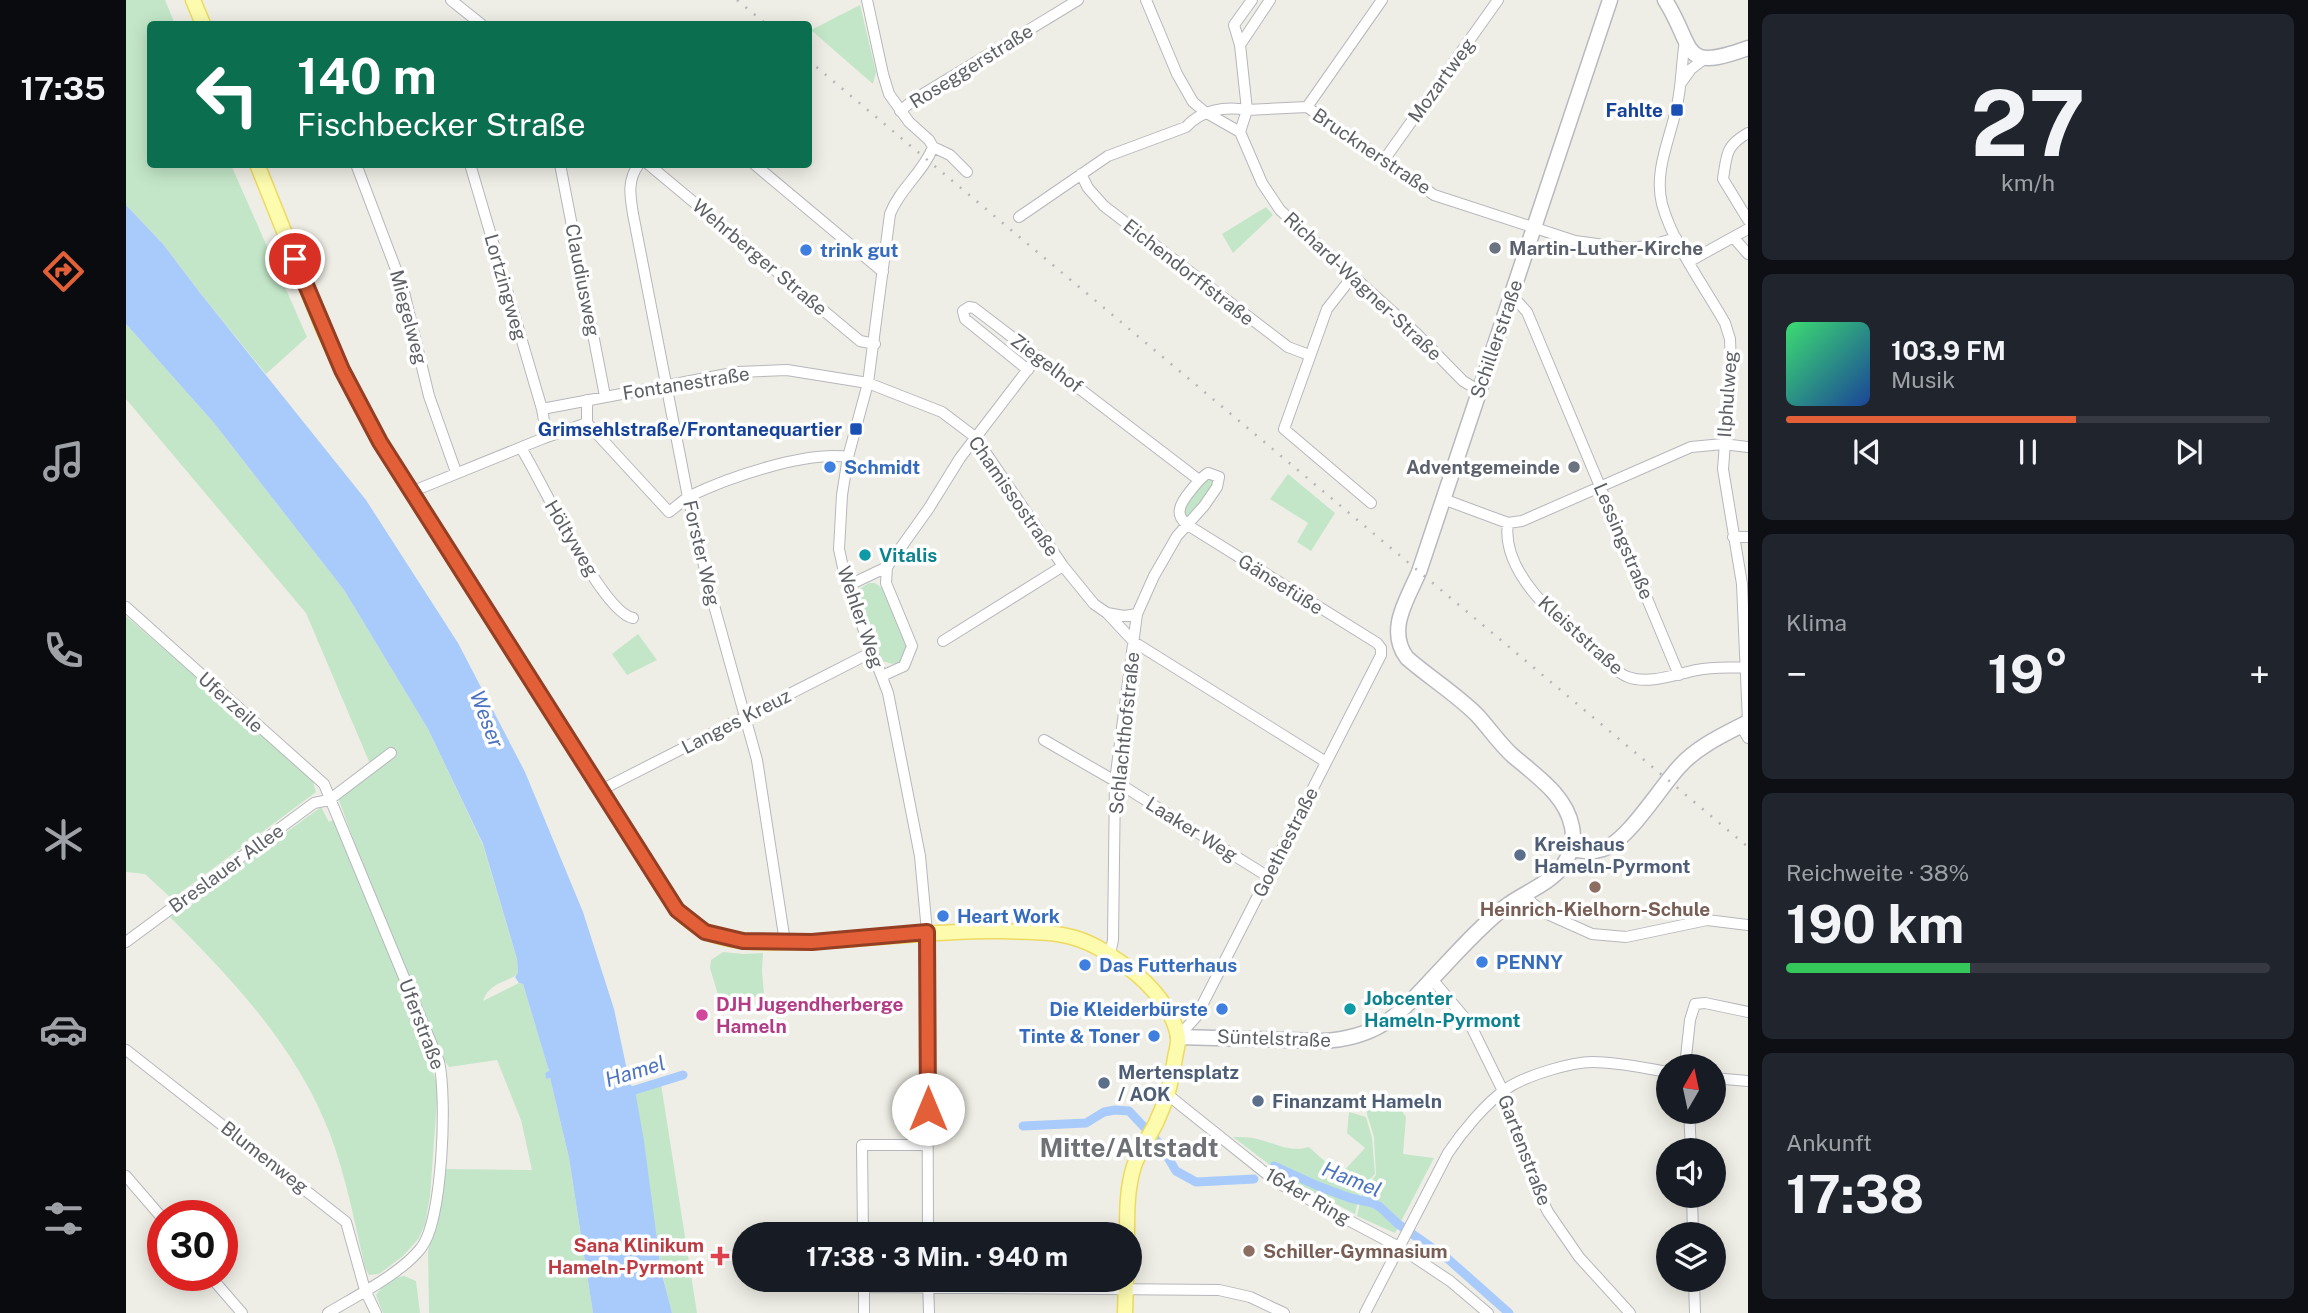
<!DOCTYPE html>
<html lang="de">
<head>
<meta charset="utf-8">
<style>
  body { margin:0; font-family:"Public Sans",sans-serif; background:#20242c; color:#f1f3f6; height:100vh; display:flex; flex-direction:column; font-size:26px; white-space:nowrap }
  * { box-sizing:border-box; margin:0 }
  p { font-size:23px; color:#9ea1a6 }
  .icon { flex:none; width:38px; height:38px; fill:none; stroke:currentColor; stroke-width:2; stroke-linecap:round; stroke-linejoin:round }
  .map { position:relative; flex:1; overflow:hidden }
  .details { display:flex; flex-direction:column; gap:14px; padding:14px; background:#0d0f14; width:560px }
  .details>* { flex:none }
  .guide { position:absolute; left:21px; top:21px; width:665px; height:147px; border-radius:7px; box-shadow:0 4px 18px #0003; background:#0b6e4f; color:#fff; overflow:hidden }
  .needle { width:46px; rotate:9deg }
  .fabs { position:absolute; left:1530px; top:1054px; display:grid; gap:14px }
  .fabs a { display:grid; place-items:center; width:70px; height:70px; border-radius:50%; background:#171b24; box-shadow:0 4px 18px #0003; font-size:35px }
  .speed { position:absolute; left:21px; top:1200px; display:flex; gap:14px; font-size:35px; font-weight:700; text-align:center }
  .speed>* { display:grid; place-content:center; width:91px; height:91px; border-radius:50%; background:#171b24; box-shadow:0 4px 18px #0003; line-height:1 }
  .speed .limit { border:10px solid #d22; background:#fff; color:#111 }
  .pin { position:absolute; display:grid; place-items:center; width:60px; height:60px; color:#fff; margin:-30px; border:4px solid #fff; border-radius:50%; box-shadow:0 2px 7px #0007 }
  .me { position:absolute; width:77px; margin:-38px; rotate:0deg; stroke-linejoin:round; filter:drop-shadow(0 0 5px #0008) }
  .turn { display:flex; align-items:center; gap:24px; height:147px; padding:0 35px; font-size:32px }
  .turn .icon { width:91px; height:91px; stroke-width:2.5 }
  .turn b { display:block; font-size:49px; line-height:60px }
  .big { font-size:52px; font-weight:700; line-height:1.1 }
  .details .tile { flex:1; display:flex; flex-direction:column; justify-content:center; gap:10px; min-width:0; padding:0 24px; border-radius:10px; background:#20242c }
  .details .dial { align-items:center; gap:0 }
  .dial b { font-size:91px; line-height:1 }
  .song { display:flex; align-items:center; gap:21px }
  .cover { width:84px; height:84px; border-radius:10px; background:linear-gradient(135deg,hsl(140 70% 55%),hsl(220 70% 35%)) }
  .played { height:7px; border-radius:4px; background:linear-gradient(90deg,#e35f38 60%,#363941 60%) }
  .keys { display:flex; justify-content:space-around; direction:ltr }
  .heat { display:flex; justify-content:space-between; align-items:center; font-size:38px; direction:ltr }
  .charge { height:10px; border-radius:5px; background:linear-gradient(90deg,#34c759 38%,#363941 0) }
  .trip { position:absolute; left:606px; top:1222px; width:410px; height:70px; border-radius:35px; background:#171b24; box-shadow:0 4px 18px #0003; font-weight:700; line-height:70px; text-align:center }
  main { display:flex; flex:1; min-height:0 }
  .dock { display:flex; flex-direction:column; width:126px; justify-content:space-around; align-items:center; background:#090b0e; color:#9ea1a6 }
  .dock .icon { width:49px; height:49px }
  .dock .on { color:#e35f38 }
  .dock b { font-size:32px; color:#f1f3f6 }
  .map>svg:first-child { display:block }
  .green { fill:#c3e6c8 }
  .water { fill:#a9cbfc }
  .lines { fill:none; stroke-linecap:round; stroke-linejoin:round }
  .canal { stroke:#a9cbfc; stroke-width:9 }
  .street-casing { stroke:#b6b7bc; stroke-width:12 }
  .secondary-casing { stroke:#b7b9bf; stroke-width:17 }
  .primary-casing { stroke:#edda61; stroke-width:17 }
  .street { stroke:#fff; stroke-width:10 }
  .secondary { stroke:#fff; stroke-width:14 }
  .primary { stroke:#fcfbae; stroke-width:14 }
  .rail { stroke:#b6b7b7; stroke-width:2.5; stroke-dasharray:2 9; stroke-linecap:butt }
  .route-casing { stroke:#943e24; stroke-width:18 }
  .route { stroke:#e35f38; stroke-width:12 }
  .transit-dot { fill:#1a4fb4; stroke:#fff; stroke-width:2.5 }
  .worship-dot { fill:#6b7280; stroke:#fff; stroke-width:2.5 }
  .shop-dot { fill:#3f7fe0; stroke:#fff; stroke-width:2.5 }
  .culture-dot { fill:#0f9aa8; stroke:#fff; stroke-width:2.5 }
  .service-dot { fill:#5c6f8a; stroke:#fff; stroke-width:2.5 }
  .education-dot { fill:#8d6e63; stroke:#fff; stroke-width:2.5 }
  .hotel-dot { fill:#d1479c; stroke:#fff; stroke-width:2.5 }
  .health-dot { fill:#e0444e; stroke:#fff; stroke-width:2.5 }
  .labels { text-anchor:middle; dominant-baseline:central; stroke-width:7; stroke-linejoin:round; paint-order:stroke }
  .street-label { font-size:19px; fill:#5d6065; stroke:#fff }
  .transit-label { font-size:19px; font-weight:bold; fill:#164399; stroke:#fff; text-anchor:end }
  .worship-label { font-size:19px; font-weight:bold; fill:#5b616d; stroke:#fff; text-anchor:start }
  .shop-label { font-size:19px; font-weight:bold; fill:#366cbe; stroke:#fff; text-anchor:start }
  .culture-label { font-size:19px; font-weight:bold; fill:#0d838f; stroke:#fff; text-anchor:start }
  .service-label { font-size:19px; font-weight:bold; fill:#4e5e75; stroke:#fff; text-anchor:start }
  .education-label { font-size:19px; font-weight:bold; fill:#785e54; stroke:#fff }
  .hotel-label { font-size:19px; font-weight:bold; fill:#b23c85; stroke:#fff; text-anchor:start }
  .health-label { font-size:19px; font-weight:bold; fill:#be3a42; stroke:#fff; text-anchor:end }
  .water-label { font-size:21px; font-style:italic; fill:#4b73c0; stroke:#fff }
  .district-label { font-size:26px; font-weight:bold; fill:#6e7277; stroke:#fff }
</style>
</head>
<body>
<main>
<nav class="dock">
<b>17:35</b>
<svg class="icon on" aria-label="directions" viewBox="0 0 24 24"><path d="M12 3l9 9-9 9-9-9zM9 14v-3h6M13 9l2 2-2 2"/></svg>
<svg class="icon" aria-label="music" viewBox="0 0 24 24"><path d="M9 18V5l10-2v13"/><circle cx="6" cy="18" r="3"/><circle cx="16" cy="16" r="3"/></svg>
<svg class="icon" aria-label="phone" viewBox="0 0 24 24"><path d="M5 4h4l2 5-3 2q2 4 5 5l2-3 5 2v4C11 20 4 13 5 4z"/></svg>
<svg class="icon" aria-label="climate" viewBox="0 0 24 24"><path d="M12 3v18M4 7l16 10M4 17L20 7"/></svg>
<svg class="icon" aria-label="car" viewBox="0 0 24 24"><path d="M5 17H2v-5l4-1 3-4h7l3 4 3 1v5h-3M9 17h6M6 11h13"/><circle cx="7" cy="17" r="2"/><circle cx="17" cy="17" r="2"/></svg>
<svg class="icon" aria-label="filters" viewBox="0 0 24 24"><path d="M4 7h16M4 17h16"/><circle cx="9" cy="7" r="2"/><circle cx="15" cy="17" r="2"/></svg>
</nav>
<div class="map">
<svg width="1622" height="1313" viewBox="0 0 1622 1313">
  <rect width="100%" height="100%" fill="#efeee6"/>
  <path class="green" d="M0,0H39L49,24H24V164L105,165L181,337L140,374L75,294L37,244L0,205Z
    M734,5L750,72L747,84L685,30Z
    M1140,207L1147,215L1107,253L1096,234Z
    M0,324L88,423L218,590L302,729L357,845L391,959L392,974C379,983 363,983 357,1001L393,983L397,984L422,1067L423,1072L419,1073L420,1079L424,1078L443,1158L467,1313H303L302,1251L311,1223L318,1169L406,1170L395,1120L371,1060L323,1067L308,1046L251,905L211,795L245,766L180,613L0,399Z
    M1162,474L1209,513L1185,551L1171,542L1182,523L1144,499Z
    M1078,478H1088L1089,485L1063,517L1057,514L1058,506Z
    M743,583H749L760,591L782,646L778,659L772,663L767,664L756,661L753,657L730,596L732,590Z
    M0,616L186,778L190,792L46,899L19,874L0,872Z
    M512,634L531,660L501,675L486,654Z
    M195,807L203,822L209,819L244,910L268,964L312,1086L304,1196L299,1224L293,1238L277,1256L253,1274L243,1275L239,1268C229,1223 220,1177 204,1134C171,1048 108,981 44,917Z
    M597,952L618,954L637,953L636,971L638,995L618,999L617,994L593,998L584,968L585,960Z
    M535,1084L571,1313H546C526,1242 524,1167 508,1095V1092Z
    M1239,1107L1275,1110L1280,1117L1277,1154L1308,1158L1269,1233L1231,1216L1237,1189L1250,1175L1248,1137Z
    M1223,1112L1240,1117L1246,1138L1249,1174L1235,1188L1229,1214L1165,1181L1107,1137C1115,1137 1123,1137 1131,1139C1149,1143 1164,1153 1183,1147L1214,1175L1239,1148L1221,1133Z
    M278,1276L290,1281L294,1313H257L250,1295C257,1285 265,1278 278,1276Z"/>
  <path class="water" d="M0,205L37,244L75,294L240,500L332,643L399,772L457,912L488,1009L504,1084L509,1090L518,1141L535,1270L546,1313H467L443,1158L424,1078L420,1079L419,1073L423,1071L397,984L393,983L389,977L392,973L391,959L357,844L302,729L218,590L88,423L0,324Z"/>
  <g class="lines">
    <path class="canal" d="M499,1093L557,1075
      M897,1126L960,1123L978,1112L989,1110L1003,1111L1034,1144L1050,1171L1070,1182L1128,1179
      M1148,1166L1192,1186L1224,1198L1247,1203L1254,1207L1272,1224L1322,1259L1383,1313"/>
    <g class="street-casing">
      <path id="street" d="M325,0L355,24
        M741,0L757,74L763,94L783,122L803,140L807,147L824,155L841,172
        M1020,0L1051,74L1067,102L1079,112L1114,132L1136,183L1154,210L1290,333L1337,381L1352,390
        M1559,41C1555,64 1556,87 1550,110C1543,141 1528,172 1536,204C1547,244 1578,286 1599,323L1604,339L1605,365L1597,469L1616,584L1622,722
        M1114,45L1144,0
        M1555,83L1565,69L1578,59
        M1181,107L1256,0
        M774,111L789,99L952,0
        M1114,132L1121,110L1181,107L1308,195L1449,241L1501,248L1523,246L1550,238
        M1622,133C1599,146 1601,155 1597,179L1622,220
        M1258,160L1372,0
        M230,164L277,288L303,396L330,472
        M434,164L479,396
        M513,164C501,180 504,196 507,214L562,497L584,591L631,760L659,942
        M522,164L734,341L749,344
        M628,164L757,272
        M955,174L962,188L978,206L1162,347L1183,355
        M893,217L982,156L1060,127C1075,110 1099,106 1121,110L1114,45L1108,25L1126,0
        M1608,238L1622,254
        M1564,261L1622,229
        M1226,277L1201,309L1158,429L1245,503
        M1384,299L1392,302L1401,312L1553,675
        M902,370L839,319L837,311L843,307L848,308L1073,480
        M416,409L612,372L661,370L742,383L816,412L849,437L937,566L968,604L981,613L1008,642L1200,762
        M461,423L543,512C550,507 557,500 564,496C603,477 680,451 722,457
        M418,438L461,423V400
        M395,448C415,479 475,612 507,618
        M285,492L418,438L420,432L416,409L344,164
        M1317,499L1382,523L1396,521L1565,447L1597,444L1622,447
        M1382,523C1374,575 1438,625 1473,654C1481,661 1492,674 1502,677C1523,685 1550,674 1571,670C1587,667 1604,668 1619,667
        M1607,537H1622
        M761,567L803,508L834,458L912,356
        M721,586L761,567L760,583L786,646L778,666L756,676
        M0,607L198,784L313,1062C321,1096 317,1221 295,1248C276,1273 230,1296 202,1313
        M981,613L998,616L1011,614
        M817,641L937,566
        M1615,726L1622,738
        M918,740L989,781L1141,876
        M475,790L746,652
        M1400,893L1405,902L1419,913L1466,934L1500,937L1581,920L1622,925
        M0,942L188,803L203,800L265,753
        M984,954L987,940L989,781L1011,614L1028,576L1051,536L1078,506L1091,487L1093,477L1082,473C1075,477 1055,500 1054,509C1052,515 1056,520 1060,524L1251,643L1255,648V655L1070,1017L1052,1037
        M1306,979L1344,1024L1377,1091L1410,1188L1422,1212L1453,1257L1504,1313
        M0,1050L220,1222L239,1290L250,1313
        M1559,1066L1564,1020L1569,1004L1579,1003L1622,1012
        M1587,1078L1622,1081
        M1042,1095L1152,1183L1273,1247L1324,1281L1362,1313
        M1563,1111L1565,1150
        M0,1176L37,1219
        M1566,1195L1567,1234
        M737,1234L736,1145H801
        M802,1234L801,932L794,856L762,693L721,586L713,549L716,495L722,457L742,383L764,214C774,188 797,173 807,147
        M84,1276L116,1313
        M738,1279V1313
        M802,1279L803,1313
        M1568,1279L1569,1313
        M738,1287L1093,1290L1124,1297L1158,1313
        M1239,1313L1322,1153C1336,1132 1359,1104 1380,1089C1399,1076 1444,1062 1467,1062C1492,1062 1517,1068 1542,1072"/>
    </g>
    <g class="secondary-casing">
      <path id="secondary" d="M1539,0C1570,49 1553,73 1622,48
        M1445,849C1456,851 1466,853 1477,849C1502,841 1535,786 1554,766C1572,746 1599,734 1622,722
        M1052,1037L1196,1041C1218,1040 1237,1036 1257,1024C1275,1013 1289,997 1304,981C1328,956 1352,928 1379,907C1397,893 1422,885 1436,867C1444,856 1449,841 1446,827C1440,795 1409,775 1386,755C1373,743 1363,728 1351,715C1330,694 1304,678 1281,658C1260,630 1281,600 1293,572L1484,0"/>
    </g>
    <g class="primary-casing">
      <path id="primary" d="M67,0L77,24
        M131,164L196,326L216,370L254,442L551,910C563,921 575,931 591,936C617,944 647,942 675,942C742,940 808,930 875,931C900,932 926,931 949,938C970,944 987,957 1004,969C1024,984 1048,1011 1052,1037C1053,1043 1050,1051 1049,1058C1046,1081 1040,1102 1030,1123C1023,1137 1013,1151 1008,1166C1001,1188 1001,1211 1001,1234
        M999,1313L1000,1279"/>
    </g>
    <use href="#street" class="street"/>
    <use href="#secondary" class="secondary"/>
    <use href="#primary" class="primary"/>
    <path class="rail" d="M611,0L640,24
      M682,60L1622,847"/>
  </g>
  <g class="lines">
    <g class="route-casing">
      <path id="route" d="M169,259L216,370L254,442L551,910L579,932L617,941L686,942L801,932L802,1109"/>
    </g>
    <use href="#route" class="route"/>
  </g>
  <g class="transit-dot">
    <rect x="1544" y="103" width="14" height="14" rx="3.5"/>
    <rect x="723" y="422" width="14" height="14" rx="3.5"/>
  </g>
  <g class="worship-dot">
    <circle cx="1369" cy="248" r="7"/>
    <circle cx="1448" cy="467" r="7"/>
  </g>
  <g class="shop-dot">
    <circle cx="680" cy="250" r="7"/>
    <circle cx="704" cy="467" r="7"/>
    <circle cx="817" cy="916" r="7"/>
    <circle cx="1356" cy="962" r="7"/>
    <circle cx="959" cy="965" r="7"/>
    <circle cx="1096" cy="1009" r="7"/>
    <circle cx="1028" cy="1036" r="7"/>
  </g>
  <g class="culture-dot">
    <circle cx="739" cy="555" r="7"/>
    <circle cx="1224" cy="1009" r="7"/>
  </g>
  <g class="service-dot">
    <circle cx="1394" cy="855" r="7"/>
    <circle cx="978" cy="1083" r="7"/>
    <circle cx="1132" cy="1101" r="7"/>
  </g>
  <g class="education-dot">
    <circle cx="1469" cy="887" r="7"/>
    <circle cx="1123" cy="1251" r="7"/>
  </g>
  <circle class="hotel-dot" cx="576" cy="1015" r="7"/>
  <path class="health-dot" d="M590.5 1245.5h7v7h7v7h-7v7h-7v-7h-7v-7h7z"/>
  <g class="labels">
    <g class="street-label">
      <text transform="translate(845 66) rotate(-32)">Roseggerstraße</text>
      <text transform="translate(1315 80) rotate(-54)">Mozartweg</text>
      <text transform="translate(1246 151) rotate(34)">Brucknerstraße</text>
      <text transform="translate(634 257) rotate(40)">Wehrberger Straße</text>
      <text transform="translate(1063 272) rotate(38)">Eichendorffstraße</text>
      <text transform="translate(457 280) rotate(79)">Claudiusweg</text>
      <text transform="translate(1237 286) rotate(43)">Richard-Wagner-Straße</text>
      <text transform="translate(380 287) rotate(74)">Lortzingweg</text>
      <text transform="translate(283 317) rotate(75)">Miegelweg</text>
      <text transform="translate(1370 339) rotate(-71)">Schillerstraße</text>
      <text transform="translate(921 363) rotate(37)">Ziegelhof</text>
      <text transform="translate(560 383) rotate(-9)">Fontanestraße</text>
      <text transform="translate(1601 394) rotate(-86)">Ilphulweg</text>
      <text transform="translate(888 496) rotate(55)">Chamissostraße</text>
      <text transform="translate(446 538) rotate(59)">Höltyweg</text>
      <text transform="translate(1498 541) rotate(67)">Lessingstraße</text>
      <text transform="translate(576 553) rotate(77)">Forster Weg</text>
      <text transform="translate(1155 584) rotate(32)">Gänsefüße</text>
      <text transform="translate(735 617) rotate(71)">Wehler Weg</text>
      <text transform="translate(1455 635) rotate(42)">Kleiststraße</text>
      <text transform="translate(105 702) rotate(42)">Uferzeile</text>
      <text transform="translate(610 721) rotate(-27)">Langes Kreuz</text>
      <text transform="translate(998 733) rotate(-84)">Schlachthofstraße</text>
      <text transform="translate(1066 829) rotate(32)">Laaker Weg</text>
      <text transform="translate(1159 842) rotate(-63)">Goethestraße</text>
      <text transform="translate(100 868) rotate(-36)">Breslauer Allee</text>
      <text transform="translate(296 1024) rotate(69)">Uferstraße</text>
      <text transform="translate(1148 1038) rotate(2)">Süntelstraße</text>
      <text transform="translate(1399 1150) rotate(69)">Gartenstraße</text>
      <text transform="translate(139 1157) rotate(38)">Blumenweg</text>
      <text transform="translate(1182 1196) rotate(30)">164er Ring</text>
    </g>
    <g class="transit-label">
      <text x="1537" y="110">Fahlte</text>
      <text x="716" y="429">Grimsehlstraße/Frontanequartier</text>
    </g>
    <g class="worship-label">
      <text x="1383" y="248">Martin-Luther-Kirche</text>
      <text x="1434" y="467" text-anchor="end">Adventgemeinde</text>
    </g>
    <g class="shop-label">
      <text x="694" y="250">trink gut</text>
      <text x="718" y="467">Schmidt</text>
      <text x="831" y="916">Heart Work</text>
      <text x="1370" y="962">PENNY</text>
      <text x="973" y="965">Das Futterhaus</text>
      <text x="1082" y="1009" text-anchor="end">Die Kleiderbürste</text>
      <text x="1014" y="1036" text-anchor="end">Tinte &amp; Toner</text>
    </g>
    <g class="culture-label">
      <text x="753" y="555">Vitalis</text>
      <text x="1238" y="998">Jobcenter<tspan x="1238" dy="22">Hameln-Pyrmont</tspan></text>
    </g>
    <g class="service-label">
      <text x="1408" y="844">Kreishaus<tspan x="1408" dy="22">Hameln-Pyrmont</tspan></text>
      <text x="992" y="1072">Mertensplatz<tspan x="992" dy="22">/ AOK</tspan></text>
      <text x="1146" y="1101">Finanzamt Hameln</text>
    </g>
    <g class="education-label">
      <text x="1469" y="909">Heinrich-Kielhorn-Schule</text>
      <text x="1137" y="1251" text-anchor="start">Schiller-Gymnasium</text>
    </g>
    <g class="hotel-label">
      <text x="590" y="1004">DJH Jugendherberge<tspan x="590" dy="22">Hameln</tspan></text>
    </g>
    <g class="health-label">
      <text x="578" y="1245">Sana Klinikum<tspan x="578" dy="22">Hameln-Pyrmont</tspan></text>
    </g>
    <g class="water-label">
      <text transform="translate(361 719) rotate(69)">Weser</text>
      <text transform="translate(509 1071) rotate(-17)">Hamel</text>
      <text transform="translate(1226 1179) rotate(22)">Hamel</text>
    </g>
    <g class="district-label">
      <text x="1003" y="1147">Mitte/Altstadt</text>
    </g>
  </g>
</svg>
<div class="fabs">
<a><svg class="needle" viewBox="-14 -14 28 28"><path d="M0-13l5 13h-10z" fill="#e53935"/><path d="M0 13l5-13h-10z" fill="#9ea1a6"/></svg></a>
<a><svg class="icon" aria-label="sound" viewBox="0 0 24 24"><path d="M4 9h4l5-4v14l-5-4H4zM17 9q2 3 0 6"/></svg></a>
<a><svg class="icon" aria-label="layers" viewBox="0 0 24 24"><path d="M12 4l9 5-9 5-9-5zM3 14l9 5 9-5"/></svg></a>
</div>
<div class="speed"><div class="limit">30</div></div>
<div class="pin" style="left:169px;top:259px;background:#d93025"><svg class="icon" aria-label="arrive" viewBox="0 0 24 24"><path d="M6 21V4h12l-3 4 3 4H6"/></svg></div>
<svg class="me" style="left:802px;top:1109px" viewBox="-20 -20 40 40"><circle r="19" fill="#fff"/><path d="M0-13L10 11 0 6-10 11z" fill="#e35f38"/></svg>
<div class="trip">17:38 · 3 Min. · 940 m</div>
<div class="guide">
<div class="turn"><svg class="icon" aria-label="left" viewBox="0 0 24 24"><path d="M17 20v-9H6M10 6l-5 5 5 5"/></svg><div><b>140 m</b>Fischbecker Straße</div></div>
</div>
</div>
<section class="details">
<div class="tile dial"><b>27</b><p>km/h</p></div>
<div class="tile">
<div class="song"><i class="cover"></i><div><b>103.9 FM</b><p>Musik</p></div></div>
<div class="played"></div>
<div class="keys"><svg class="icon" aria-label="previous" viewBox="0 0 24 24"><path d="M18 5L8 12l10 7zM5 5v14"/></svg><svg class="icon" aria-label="pause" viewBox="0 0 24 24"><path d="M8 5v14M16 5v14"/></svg><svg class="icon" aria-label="next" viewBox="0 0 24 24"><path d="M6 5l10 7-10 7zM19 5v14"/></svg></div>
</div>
<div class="tile"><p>Klima</p>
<div class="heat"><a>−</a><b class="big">19°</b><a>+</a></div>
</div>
<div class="tile"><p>Reichweite · 38%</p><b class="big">190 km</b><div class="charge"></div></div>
<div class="tile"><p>Ankunft</p><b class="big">17:38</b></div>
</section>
</main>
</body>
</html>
